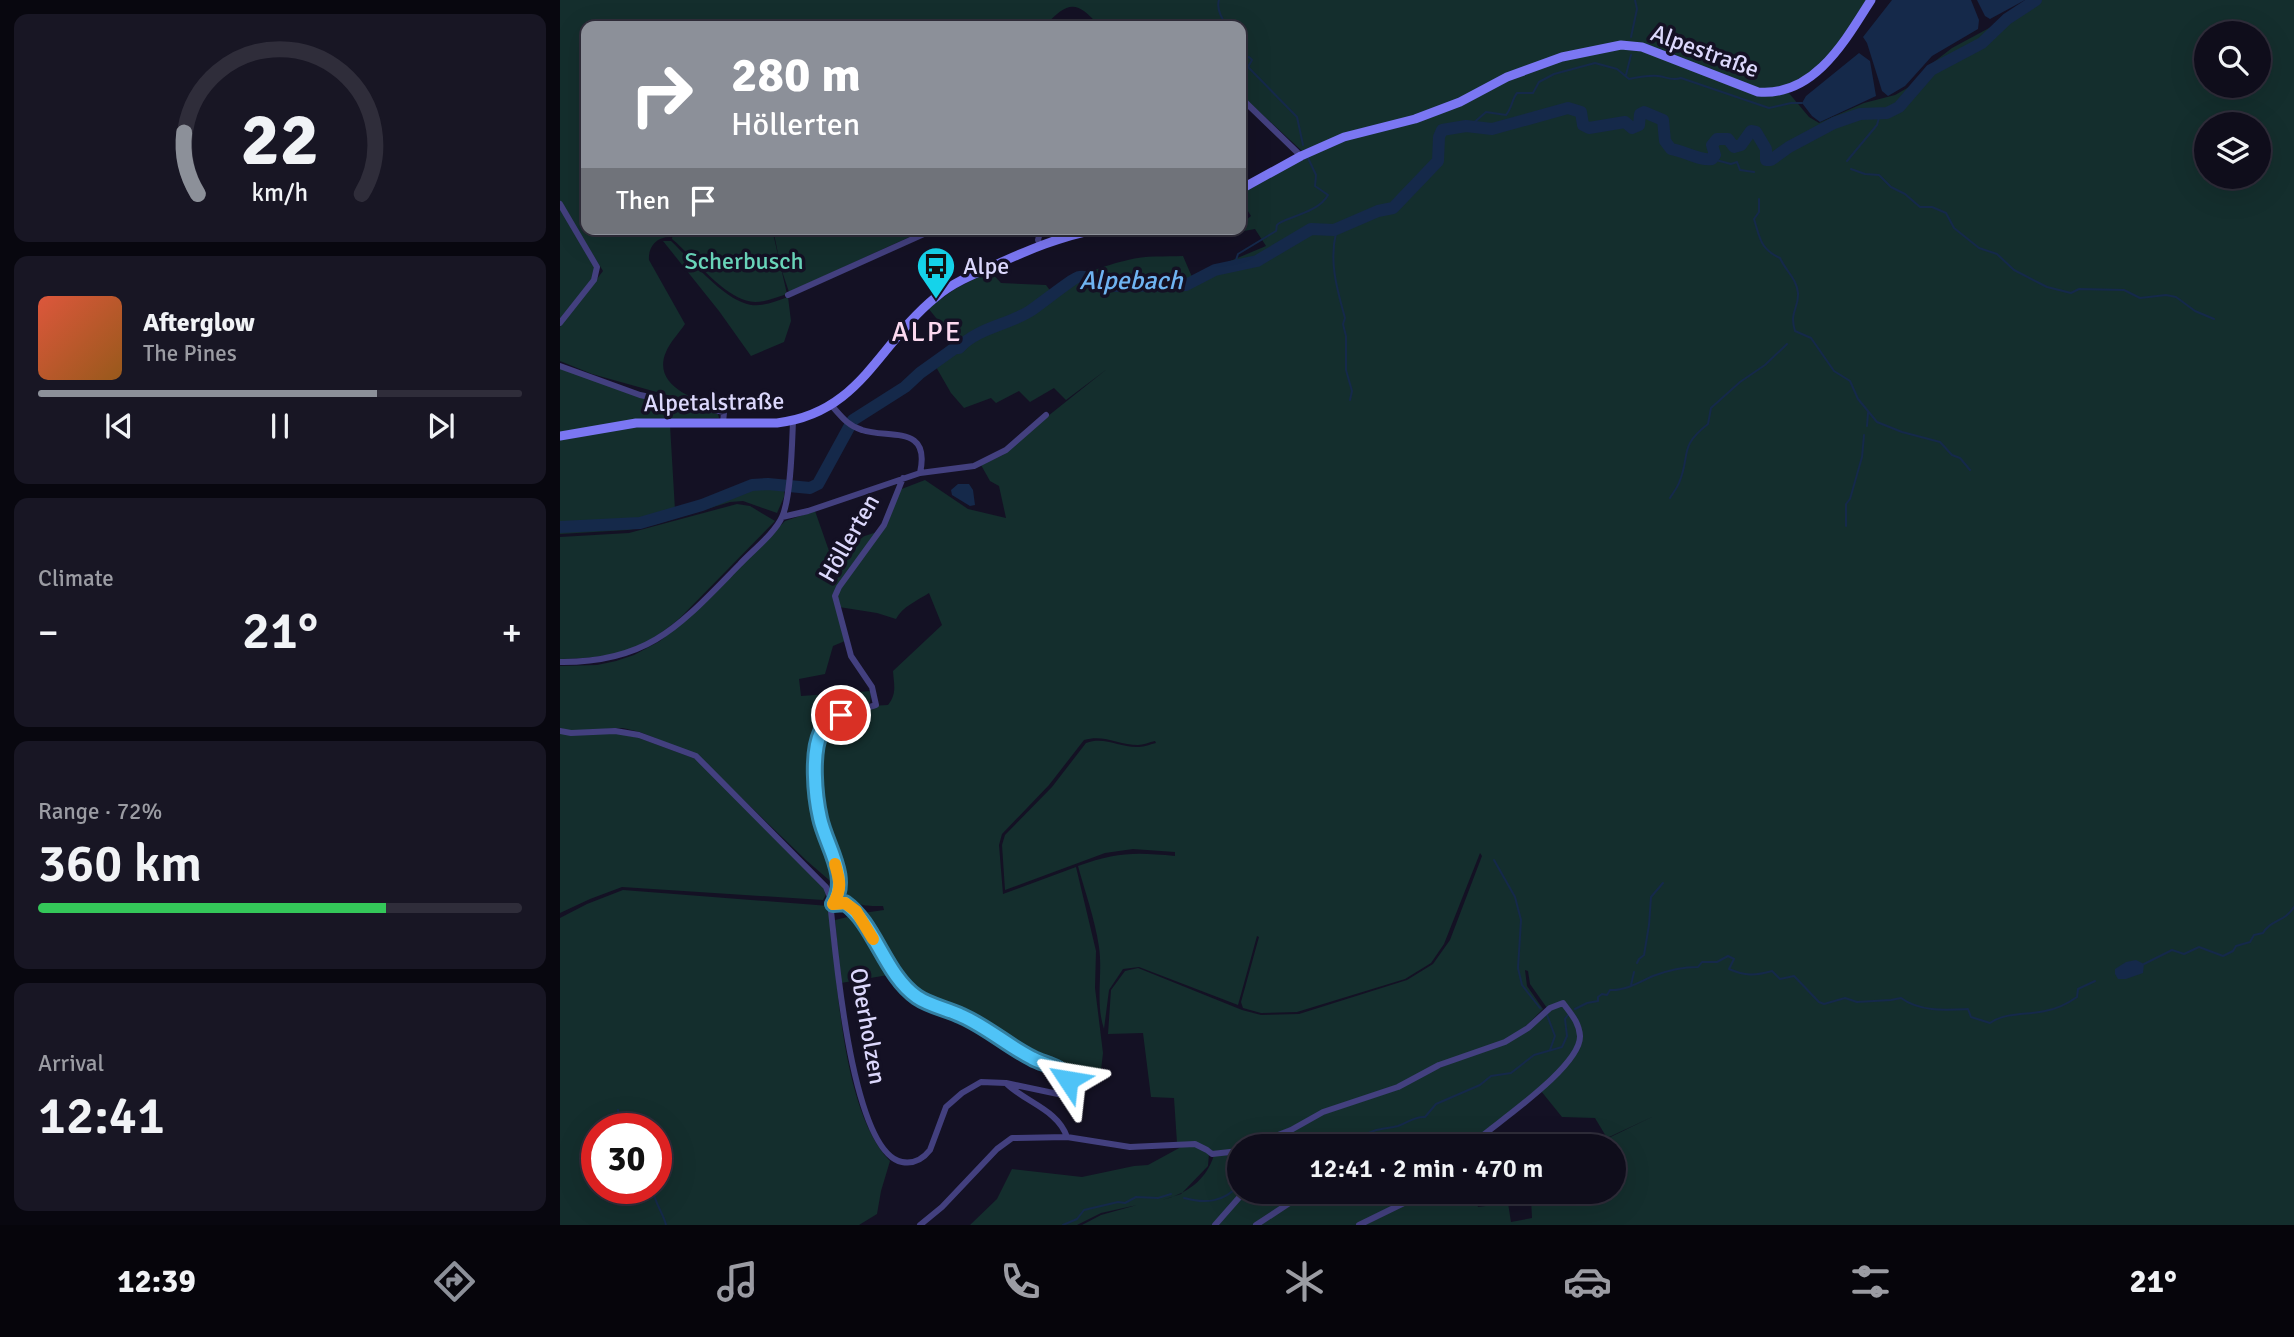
<!DOCTYPE html>
<html lang="en">
<head>
<meta charset="utf-8">
<style>
  body { margin:0; font-family:Signika,sans-serif; background:#181624; color:#f1f3f6; height:100vh; display:flex; flex-direction:column; font-size:26px; white-space:nowrap }
  * { box-sizing:border-box; margin:0 }
  p { font-size:23px; color:#9b9ca3 }
  .icon { flex:none; width:38px; height:38px; fill:none; stroke:currentColor; stroke-width:2; stroke-linecap:round; stroke-linejoin:round }
  .map { position:relative; flex:1; overflow:hidden }
  .panel { display:flex; flex-direction:column; gap:14px; padding:14px; background:#08070f; width:560px }
  .panel>* { flex:none }
  .guide { position:absolute; left:21px; top:21px; width:665px; height:214px; border-radius:14px; box-shadow:0 7px 28px #0002,0 0 0 2px #2f2d3a; background:#8c9099; color:#fff; overflow:hidden }
  .buttons { position:absolute; left:1634px; top:21px; display:grid; gap:14px }
  .buttons a { display:grid; place-items:center; width:77px; height:77px; border-radius:50%; background:#0f0d1b; box-shadow:0 7px 28px #0002,0 0 0 2px #2f2d3a; font-size:35px }
  .speed { position:absolute; left:21px; top:1113px; display:flex; gap:14px; font-size:35px; font-weight:700; text-align:center }
  .speed>* { display:grid; place-content:center; width:91px; height:91px; border-radius:50%; background:#0f0d1b; box-shadow:0 7px 28px #0002,0 0 0 2px #2f2d3a; line-height:1 }
  .speed .limit { border:10px solid #d22; background:#fff; color:#111 }
  .pin { position:absolute; display:grid; place-items:center; width:60px; height:60px; color:#fff; margin:-30px; border:4px solid #fff; border-radius:50%; box-shadow:0 2px 7px #0007 }
  .me { position:absolute; width:77px; margin:-38px; rotate:303deg; stroke-linejoin:round; filter:drop-shadow(0 0 5px #0008) }
  .turn { display:flex; align-items:center; gap:24px; height:147px; padding:0 35px; font-size:32px }
  .turn .icon { width:91px; height:91px; stroke-width:2.5 }
  .turn b { display:block; font-size:49px; line-height:60px }
  .then { display:flex; align-items:center; height:66px; padding:0 35px; background:#0003; gap:14px; font-size:26px }
  .big { font-size:52px; font-weight:600; line-height:1.1 }
  .panel .tile { flex:1; display:flex; flex-direction:column; justify-content:center; gap:10px; min-width:0; padding:0 24px; border-radius:14px; background:#181624 }
  .panel .dial { align-items:center; gap:0 }
  .dial svg { height:182px; overflow:visible; fill:none; stroke:#2f2d3a; stroke-width:7; stroke-linecap:round; text-anchor:middle }
  .dial text { fill:#f1f3f6; stroke:none }
  .song { display:flex; align-items:center; gap:21px }
  .cover { width:84px; height:84px; border-radius:10px; background:linear-gradient(135deg,hsl(10 70% 55%),hsl(30 70% 35%)) }
  .played { height:7px; border-radius:4px; background:linear-gradient(90deg,#8c9099 70%,#2f2d3a 70%) }
  .keys { display:flex; justify-content:space-around; direction:ltr }
  .heat { display:flex; justify-content:space-between; align-items:center; font-size:38px; direction:ltr }
  .charge { height:10px; border-radius:5px; background:linear-gradient(90deg,#34c759 72%,#2f2d3a 0) }
  .trip { position:absolute; left:667px; top:1134px; width:399px; height:70px; border-radius:35px; background:#0f0d1b; box-shadow:0 7px 28px #0002,0 0 0 2px #2f2d3a; font-weight:600; line-height:70px; text-align:center }
  .dock { display:flex; height:112px; justify-content:space-around; align-items:center; background:#06050b; color:#9b9ca3 }
  .dock .icon { width:49px; height:49px }
  .dock .current { color:#8c9099 }
  .dock b { font-size:32px; color:#f1f3f6 }
  main { display:flex; flex:1; min-height:0 }
  .map>svg:first-child { display:block }
  .green { fill:#142e2d; fill-rule:evenodd }
  .water { fill:#15294a }
  .lines { fill:none; stroke-linecap:round; stroke-linejoin:round }
  .stream { stroke:#15294a; stroke-width:2 }
  .river { stroke:#15294a; stroke-width:12 }
  .minor { stroke:#43407f; stroke-width:6 }
  .secondary { stroke:#7b77f3; stroke-width:9 }
  .route-casing { stroke:#337fa1; stroke-width:18 }
  .route { stroke:#4fc3f7; stroke-width:12 }
  .slow { stroke:#f59e0b; stroke-width:12 }
  .labels { text-anchor:middle; dominant-baseline:central; stroke-width:7; stroke-linejoin:round; paint-order:stroke }
  .street-label { font-size:24px; fill:#dcd8fc; stroke:#141124 }
  .park-label { font-size:24px; fill:#6ad6bb; stroke:#141124 }
  .poi-label { font-size:24px; fill:#dcd8fc; stroke:#141124; text-anchor:start }
  .water-label { font-size:26px; font-style:italic; fill:#6fb4f2; stroke:#141124 }
  .quarter-label { font-size:28px; letter-spacing:2px; fill:#fcd9ef; stroke:#141124 }
</style>
</head>
<body>
<main>
<section class="panel">
<div class="tile dial"><svg viewBox="0 0 100 80">
<path d="M14 69A42 42 0 1 1 86 69"/>
<path d="M14 69A42 42 0 0 1 8 42" stroke="#8c9099"/>
<text x="50" y="56" font-size="32" font-weight="700">22</text>
<text x="50" y="72" font-size="11">km/h</text>
</svg></div>
<div class="tile">
<div class="song"><i class="cover"></i><div><b>Afterglow</b><p>The Pines</p></div></div>
<div class="played"></div>
<div class="keys"><svg class="icon" aria-label="previous" viewBox="0 0 24 24"><path d="M18 5L8 12l10 7zM5 5v14"/></svg><svg class="icon" aria-label="pause" viewBox="0 0 24 24"><path d="M8 5v14M16 5v14"/></svg><svg class="icon" aria-label="next" viewBox="0 0 24 24"><path d="M6 5l10 7-10 7zM19 5v14"/></svg></div>
</div>
<div class="tile"><p>Climate</p>
<div class="heat"><a>−</a><b class="big">21°</b><a>+</a></div>
</div>
<div class="tile"><p>Range · 72%</p><b class="big">360 km</b><div class="charge"></div></div>
<div class="tile"><p>Arrival</p><b class="big">12:41</b></div>
</section>
<div class="map">
<svg width="1734" height="1225" viewBox="0 0 1734 1225">
  <rect width="100%" height="100%" fill="#141124"/>
  <path class="green" d="M0,0H1309L1281,44L1249,75L1225,89H1199L1083,44L1002,53L899,100L855,117L796,130L742,151L681,95V26H539C517,0 508,1 485,26H26V83L24,84L26,88V229H110V237C96,237 88,247 89,260L125,324C119,333 110,342 106,352C92,384 132,399 155,406L154,407L119,401L118,398L32,374L0,361V327L43,271L0,201Z
    M1481,0H1734V1225H658L686,1192H896L897,1194L914,1192L918,1207L948,1203L951,1222L972,1218L971,1199L1003,1192H1054V1146H1032L1094,1116L1047,1138L1035,1118L1002,1117L981,1091L991,1083L1021,1039L1004,1001L987,1008L970,984L968,971L965,970L967,986L983,1009L957,1035L837,1086L792,1101L687,1146H679V1150L653,1153L649,1149L617,1143L614,1098L591,1097L583,1033L548,1034L551,990L565,971L578,968L682,1010L701,1015L739,1014L847,980L873,964L890,940L922,856L920,853L884,944L871,963L845,979L737,1012L701,1013L683,1008L681,1002L699,937L697,936L678,1005L579,967L563,969L549,990L544,1029C535,1002 543,974 539,947C535,919 525,892 518,866C556,852 576,852 615,856V852L573,849L545,853L445,890L442,845L445,835L492,787L526,743C545,736 560,748 579,747C584,747 591,744 596,743L595,741C590,742 583,745 578,745C559,745 544,734 524,740L489,785L442,834L439,845L443,894L516,867L536,951L535,988L543,1053L541,1070L533,1069L507,1073L363,998C339,978 316,945 303,916V913L324,910L323,906C306,906 294,907 285,891C279,866 267,844 261,820C256,800 252,745 264,730C279,712 305,706 328,705C337,694 334,685 333,671L382,625L369,593C358,600 342,607 336,619L317,613L279,607L277,596L280,588L326,526L339,490L365,480L408,509L446,518L439,486L430,481L421,465L443,455L488,416L547,369L506,400L494,388L470,402L459,391L436,403L431,398L404,408L391,393L372,360L394,340L368,308L395,289L430,271L441,283L486,285L492,293C504,279 549,264 568,260C585,255 605,257 623,256L632,277L706,246L695,229L684,231L681,224L691,216L681,200V192L772,144L833,127L1003,58L1061,46L1080,49L1199,96H1213L1228,92L1249,117L1259,123L1304,103L1335,95L1349,87L1370,65L1392,48ZM1647,33H1699V86H1647ZM1647,124H1699V177H1647Z
    M0,208L35,269V275L0,320Z
    M113,229H212L227,294C217,297 206,302 195,302C165,301 134,257 112,239Z
    M213,229H367L229,292L221,268Z
    M103,241H111C130,259 160,295 184,303C198,309 214,302 228,297L231,321L224,342L191,356L159,311Z
    M0,367L94,400L158,414L159,418L82,419L0,432Z
    M81,425H110L115,510L188,488L225,482L224,497L217,513L183,501L170,502L94,525L68,530L0,534V439Z
    M177,504L190,506L215,521L121,617C81,652 52,658 0,659V537L69,533Z
    M255,511L268,548L317,532L275,589L285,641L273,646L265,674L239,679L241,696L311,691L310,703C300,709 288,708 279,713C228,743 264,838 278,880L276,886L247,861L137,755L80,732L63,728L11,731L0,728V666L37,665L56,661L74,655L100,641L137,610L225,521Z
    M0,733H55L79,738L136,759L264,888L267,893L263,900L62,887L30,899L0,913Z
    M63,890L269,906C277,974 281,1111 330,1161L321,1191L317,1214L299,1225H0V918L27,904ZM37,1129H96V1188H37Z
    M296,915L334,974L281,983L275,920Z
    M1002,1004C1010,1014 1020,1025 1019,1038C1016,1066 942,1117 920,1134L914,1146H693L764,1114L838,1087L879,1066L946,1043L990,1009Z
    M621,1147H636L649,1154L648,1166L621,1194L602,1200C626,1194 646,1181 654,1155L679,1153V1192H682L653,1225H522L541,1215L577,1205L541,1213L517,1225H410L437,1199L452,1169L522,1177L574,1166L588,1165Z"/>
  <path class="water" d="M1332,0H1411L1419,20L1418,29L1372,56L1345,86L1328,96L1322,91L1307,43L1303,37Z
    M1417,0H1465L1430,19L1425,16Z
    M1299,53L1310,61L1316,96L1260,122L1252,116L1242,103L1246,96Z
    M398,484H409L413,490L415,505L410,506L392,495L391,490Z
    M1576,960L1584,964L1583,973L1566,979H1558L1555,974V969L1566,962Z"/>
  <g class="lines">
    <path class="stream" d="M659,0C656,9 662,19 667,26
      M1071,37L1077,9L1075,0
      M681,58L689,57L692,60L688,67L737,117L743,145
      M1066,75L1071,55
      M910,126L926,112L946,115C952,108 952,99 957,93H973L979,82L994,74L1035,63L1057,69L1069,79C1079,77 1089,75 1098,76C1107,77 1111,81 1121,78L1209,108L1231,103H1242
      M1152,159L1171,164L1177,162L1180,170L1194,172
      M1287,161L1317,125L1320,114
      M1291,169L1305,174L1319,175L1331,187L1345,194L1360,207H1372L1386,213L1394,228L1419,248L1437,254L1454,270L1487,287L1511,293L1519,289L1564,290L1580,298L1606,295L1616,297L1635,311L1654,319
      M1199,199V212L1194,219C1200,238 1200,249 1220,258C1225,270 1237,279 1238,293C1239,309 1229,311 1235,331L1251,338L1274,371L1290,381L1298,399L1317,422L1342,432L1380,442L1392,455L1400,458L1410,470
      M774,230L776,233C769,262 777,289 785,318L783,324L786,336V370L792,391L790,400
      M674,266L678,254L716,231C717,229 716,227 717,225C721,218 758,214 768,195L755,186L756,175L748,158
      M1307,426L1308,413
      M1110,498C1113,493 1117,488 1119,483C1131,455 1118,447 1148,424L1151,408L1180,382L1205,365L1227,344
      M1286,526V504L1290,499L1302,457L1304,435
      M934,860L955,897L961,920L958,968L962,985L980,1008
      M1077,963L1079,959L1084,955L1089,925L1091,897L1103,883
      M1584,964L1612,950L1624,954L1639,947L1663,956L1673,951L1676,946L1690,942L1694,935L1703,933C1710,920 1725,922 1734,907
      M1071,985L1074,972
      M1015,1009L1027,1003L1038,1001V997L1042,994L1047,995L1050,990C1065,991 1080,982 1093,976C1106,971 1124,967 1138,967L1142,962H1157L1168,956L1174,959L1169,969C1185,976 1195,976 1212,971L1220,979L1234,976L1259,1002L1264,1004L1285,998L1297,1002L1331,1000L1341,998C1360,1012 1386,1010 1408,1009L1411,1017L1430,1023C1446,1012 1467,1015 1485,1011C1497,1009 1507,1004 1517,997L1518,989L1535,981
      M987,1015L995,1036L990,1050
      M58,1110L61,1129
      M757,1146L762,1140L779,1141L798,1133L804,1136C815,1128 825,1129 838,1126C848,1123 854,1116 865,1117L876,1104L920,1085L931,1076L951,1073L974,1055L1002,1047L1007,1036L1005,1019L1008,1015
      M93,1188C93,1201 103,1212 106,1225
      M624,1198C646,1204 664,1202 679,1185
      M503,1225L517,1219L524,1210L558,1202L565,1203L576,1197L598,1198L611,1194"/>
    <path class="river" d="M0,527L80,523L142,505L192,485L208,484L250,488L258,484L293,420L345,387L360,373L395,348H399C417,328 448,325 470,311C478,306 514,277 519,277C529,276 541,281 549,286L626,285L655,270L697,261L751,229L774,230L818,211L833,208L878,161L879,137L882,130L906,126L932,129L1008,108L1021,112L1023,125L1029,128L1065,122L1072,128L1079,125L1080,114L1084,112L1103,120L1105,141L1111,149C1124,151 1140,161 1152,159L1155,155L1152,145L1157,139H1168L1174,147L1181,145L1191,131L1196,132L1206,149V160H1211L1229,147L1274,123L1300,114L1327,113L1339,107L1371,70L1422,43L1447,19L1476,0"/>
    <path class="minor" d="M681,98L741,156
      M0,204L37,267L34,280L0,323
      M480,245L478,240L481,229
      M228,295L375,229
      M0,366L80,395L164,412L163,423
      M272,406C281,416 288,426 302,430C329,439 371,424 360,473
      M222,517L248,511L360,473L414,466L446,450L486,415
      M0,662C90,663 121,624 180,564C192,551 215,533 222,517C231,498 232,444 233,421
      M0,731L11,733L55,731L79,735L136,756L266,887L273,904
      M273,904L285,903L296,911L335,973L358,998L403,1016L472,1058L492,1065L505,1073L509,1084L498,1094L446,1083L421,1082L402,1093L386,1107L370,1150C363,1159 353,1164 342,1162C292,1152 276,956 271,911C274,900 280,893 279,881C278,860 265,839 260,819C252,787 246,734 280,715C290,710 305,709 316,705L312,687L291,656L275,596L279,587L324,525L343,478
      M447,1084C467,1103 498,1110 507,1137
      M690,1146L731,1130L763,1112L838,1087L879,1065L945,1042L968,1028L990,1008L1003,1003C1011,1014 1019,1022 1020,1036C1021,1065 945,1117 922,1136L918,1146
      M952,1146H954
      M360,1225L382,1207L437,1149L452,1138L507,1137L570,1147L635,1144L647,1150L652,1154L679,1151
      M655,1225L684,1192
      M696,1225L731,1202L755,1192
      M799,1225L846,1202L905,1192"/>
    <path class="secondary" d="M681,189L741,156L784,137L855,119L900,102L947,77L1002,57L1061,45L1082,47L1198,92C1254,97 1285,41 1311,0
      M0,436L76,423H217C301,413 318,344 376,297C392,283 414,274 433,266C468,250 501,236 539,229"/>
  </g>
  <g class="lines">
    <g class="route-casing">
      <path id="route" d="M281,715C275,719 264,726 261,732C251,753 255,796 260,818C266,846 290,877 273,904L285,903C315,924 325,975 357,997C370,1006 388,1009 402,1016C427,1027 448,1046 472,1058C484,1065 501,1065 508,1080"/>
    </g>
    <use href="#route" class="route"/>
    <path class="slow" d="M275,864C280,881 282,889 273,904L285,903L296,911L313,939"/>
  </g>
  <defs>
    <g id="bus-pin" transform="scale(2.0125)"><path d="M0 17L-7.5 6A9.5 9.5 0 1 1 7.5 6Z" fill="#15d3ea" stroke="#141124"/><path d="M-5-6H5V4H4V6H2V4H-2V6H-4V4H-5ZM-3.5-4V0h7V-4ZM-3.5 1.2v1.5H-2V1.2ZM2 1.2v1.5H3.5V1.2Z" fill="#111"/></g>
  </defs>
  <g fill-rule="evenodd">
    <use href="#bus-pin" x="376" y="266"/>
  </g>
  <g class="labels">
    <g class="street-label">
      <text transform="translate(1145 51) rotate(20)">Alpestraße</text>
      <text transform="translate(154 402) rotate(-1)">Alpetalstraße</text>
      <text transform="translate(289 538) rotate(-60)">Höllerten</text>
      <text transform="translate(308 1026) rotate(80)">Oberholzen</text>
    </g>
    <g class="park-label">
      <text x="184" y="261">Scherbusch</text>
    </g>
    <g class="poi-label">
      <text x="403" y="266">Alpe</text>
    </g>
    <g class="water-label">
      <text x="571" y="281">Alpebach</text>
    </g>
    <g class="quarter-label">
      <text x="367" y="332">ALPE</text>
    </g>
  </g>
</svg>
<div class="buttons">
<a><svg class="icon" aria-label="search" viewBox="0 0 24 24"><circle cx="10" cy="10" r="6"/><path d="M15 15l6 6"/></svg></a>
<a><svg class="icon" aria-label="layers" viewBox="0 0 24 24"><path d="M12 4l9 5-9 5-9-5zM3 14l9 5 9-5"/></svg></a>
</div>
<div class="speed"><div class="limit">30</div></div>
<div class="pin" style="left:281px;top:715px;background:#d93025"><svg class="icon" aria-label="arrive" viewBox="0 0 24 24"><path d="M6 21V4h12l-3 4 3 4H6"/></svg></div>
<svg class="me" style="left:508px;top:1080px" viewBox="-20 -20 40 40"><path d="M0-17L14 15 0 8-14 15z" fill="#4fc3f7" stroke="#fff" stroke-width="4"/></svg>
<div class="trip">12:41 · 2 min · 470 m</div>
<div class="guide">
<div class="turn"><svg class="icon" aria-label="right" viewBox="0 0 24 24"><path d="M7 20v-9h11M14 6l5 5-5 5"/></svg><div><b>280 m</b>Höllerten</div></div>
<div class="then">Then<svg class="icon" aria-label="arrive" viewBox="0 0 24 24"><path d="M6 21V4h12l-3 4 3 4H6"/></svg></div>
</div>
</div>
</main>
<nav class="dock">
<b>12:39</b>
<svg class="icon current" aria-label="directions" viewBox="0 0 24 24"><path d="M12 3l9 9-9 9-9-9zM9 14v-3h6M13 9l2 2-2 2"/></svg>
<svg class="icon" aria-label="music" viewBox="0 0 24 24"><path d="M9 18V5l10-2v13"/><circle cx="6" cy="18" r="3"/><circle cx="16" cy="16" r="3"/></svg>
<svg class="icon" aria-label="phone" viewBox="0 0 24 24"><path d="M5 4h4l2 5-3 2q2 4 5 5l2-3 5 2v4C11 20 4 13 5 4z"/></svg>
<svg class="icon" aria-label="climate" viewBox="0 0 24 24"><path d="M12 3v18M4 7l16 10M4 17L20 7"/></svg>
<svg class="icon" aria-label="car" viewBox="0 0 24 24"><path d="M5 17H2v-5l4-1 3-4h7l3 4 3 1v5h-3M9 17h6M6 11h13"/><circle cx="7" cy="17" r="2"/><circle cx="17" cy="17" r="2"/></svg>
<svg class="icon" aria-label="filters" viewBox="0 0 24 24"><path d="M4 7h16M4 17h16"/><circle cx="9" cy="7" r="2"/><circle cx="15" cy="17" r="2"/></svg>
<b>21°</b>
</nav>
</body>
</html>
